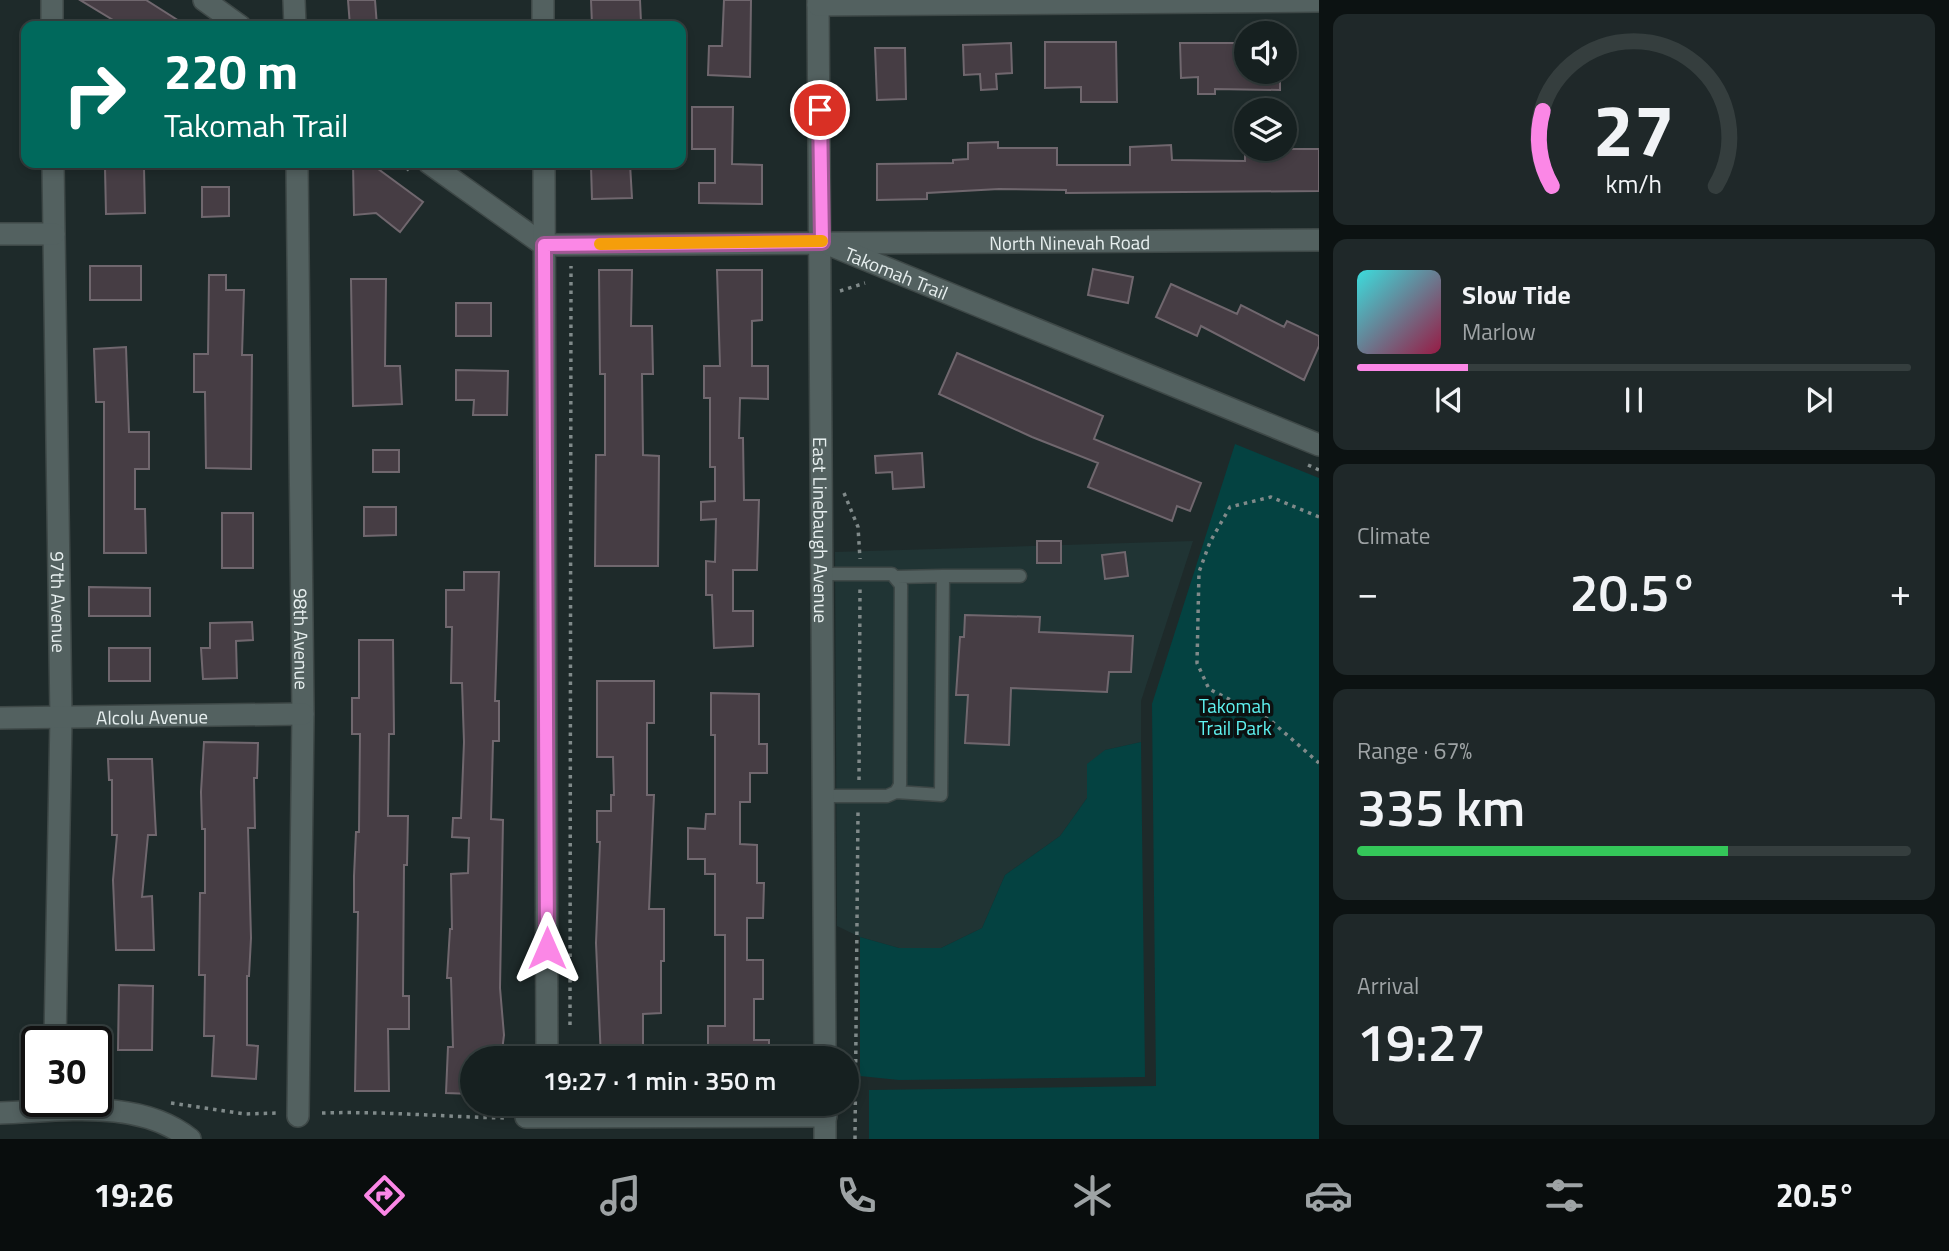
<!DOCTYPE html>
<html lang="en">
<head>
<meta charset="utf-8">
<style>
  body { margin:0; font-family:"Titillium Web",sans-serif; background:#1f2829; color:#f1f3f6; height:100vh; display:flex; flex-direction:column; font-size:26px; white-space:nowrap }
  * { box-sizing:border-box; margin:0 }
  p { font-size:23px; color:#9ea3a5 }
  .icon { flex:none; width:38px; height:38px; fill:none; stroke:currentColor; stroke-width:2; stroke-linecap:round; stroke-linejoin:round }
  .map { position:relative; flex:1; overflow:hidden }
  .panel { display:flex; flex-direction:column; gap:14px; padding:14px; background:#0c1212; width:630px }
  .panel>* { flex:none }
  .hud { position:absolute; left:21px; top:21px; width:665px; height:147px; border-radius:14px; box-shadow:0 4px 10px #0003,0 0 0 2px #353e3e; background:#00695c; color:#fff; overflow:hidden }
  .tools { position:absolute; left:1234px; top:21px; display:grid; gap:14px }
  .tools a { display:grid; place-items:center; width:63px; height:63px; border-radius:50%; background:#162020; box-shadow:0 4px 10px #0003,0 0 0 2px #353e3e; font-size:35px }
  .speed { position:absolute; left:21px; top:1026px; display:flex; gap:14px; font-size:35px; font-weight:700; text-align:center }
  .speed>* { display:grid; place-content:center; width:91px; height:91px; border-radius:50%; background:#162020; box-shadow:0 4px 10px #0003,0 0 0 2px #353e3e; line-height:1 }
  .speed .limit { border:4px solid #111; border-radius:10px; background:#fff; color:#111 }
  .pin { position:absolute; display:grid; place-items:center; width:60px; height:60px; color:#fff; margin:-30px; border:4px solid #fff; border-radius:50%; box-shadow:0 2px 7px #0007 }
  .me { position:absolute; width:77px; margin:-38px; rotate:0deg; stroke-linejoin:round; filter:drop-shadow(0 0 5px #0008) }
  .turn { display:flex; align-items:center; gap:24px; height:147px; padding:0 28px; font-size:32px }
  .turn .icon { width:91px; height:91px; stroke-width:2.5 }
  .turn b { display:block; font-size:49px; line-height:60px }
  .big { font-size:52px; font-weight:600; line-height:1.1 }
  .panel .tile { flex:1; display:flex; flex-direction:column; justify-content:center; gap:10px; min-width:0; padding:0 24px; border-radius:14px; background:#1f2829 }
  .panel .dial { align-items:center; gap:0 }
  .dial svg { height:182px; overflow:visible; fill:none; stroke:#353e3e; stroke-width:7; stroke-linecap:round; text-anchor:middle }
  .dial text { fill:#f1f3f6; stroke:none }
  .song { display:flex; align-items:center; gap:21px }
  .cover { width:84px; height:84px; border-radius:10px; background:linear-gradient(135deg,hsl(180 70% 55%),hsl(340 70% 35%)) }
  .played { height:7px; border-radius:4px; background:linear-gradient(90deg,#fb87e6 20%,#353e3e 20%) }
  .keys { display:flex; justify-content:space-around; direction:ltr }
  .heat { display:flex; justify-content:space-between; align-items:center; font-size:38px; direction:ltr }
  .charge { height:10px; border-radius:5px; background:linear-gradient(90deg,#34c759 67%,#353e3e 0) }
  .trip { position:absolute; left:460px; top:1046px; width:399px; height:70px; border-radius:35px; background:#162020; box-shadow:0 4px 10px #0003,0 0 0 2px #353e3e; font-weight:600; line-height:70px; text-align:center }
  .tab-bar { display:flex; height:112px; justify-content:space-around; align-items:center; background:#090d0d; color:#9ea3a5 }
  .tab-bar .icon { width:49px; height:49px }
  .tab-bar .current { color:#fb87e6 }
  .tab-bar b { font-size:32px; color:#f1f3f6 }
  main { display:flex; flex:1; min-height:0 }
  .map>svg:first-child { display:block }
  .built { fill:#203434 }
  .green { fill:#044241 }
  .building { fill:#463d44; stroke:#70676e; stroke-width:2 }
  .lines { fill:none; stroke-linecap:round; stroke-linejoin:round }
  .lane-casing { stroke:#3e4847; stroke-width:15 }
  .street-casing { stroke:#3e4847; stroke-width:24 }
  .path { stroke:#808a8a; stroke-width:3.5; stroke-dasharray:3.5 5; stroke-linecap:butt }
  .lane { stroke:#536160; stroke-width:12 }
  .street { stroke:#536160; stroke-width:21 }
  .route-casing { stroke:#a35896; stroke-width:18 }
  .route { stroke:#fb87e6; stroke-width:12 }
  .slow { stroke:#f59e0b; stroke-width:12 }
  .labels { text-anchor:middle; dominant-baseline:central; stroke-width:7; stroke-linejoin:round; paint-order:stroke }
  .street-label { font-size:19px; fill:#e7efef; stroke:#0c1111 }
  .park-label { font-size:19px; fill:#5ff3f1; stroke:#0c1111 }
</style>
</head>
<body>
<main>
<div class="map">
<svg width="1319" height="1139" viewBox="0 0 1319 1139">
  <rect width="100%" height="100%" fill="#1e2a2a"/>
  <path class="built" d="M1193,541L1141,701V742L1105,750L1087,798L1060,836L1005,875L982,928L941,948H899L860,937L837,926L835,552Z"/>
  <path class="green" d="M1235,444L1319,478V1139H869V1090L1156,1086L1152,704Z
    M1141,742L1145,1077L899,1080L860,1076V937L899,948H941L982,928L1005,875L1060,836L1087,798V764L1105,750Z"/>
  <path class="building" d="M80,0H146L187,26H123Z
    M348,0H375L377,26H350Z
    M591,0H640L641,22L592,24Z
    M724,0H751L750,77L708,75L709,46H722Z
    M1045,42H1116L1117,102H1081V87L1045,88Z
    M1011,43L1012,73L996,74L997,89L981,90L980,74L964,75L963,45Z
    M1180,43H1246V72H1280V90L1215,89V94H1198V77L1181,78Z
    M875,48H905L906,99L877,100Z
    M692,107H733L732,164L762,165V204L699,203V183H715V149H692Z
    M998,142V148H1057V165H1130V147L1171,145L1172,160L1245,161V155H1259V149H1319V191L1066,193V190L999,189L927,193V199L877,200V164L953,163V160L968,159V143Z
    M353,163H370L423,202L400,232L376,213L354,215Z
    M630,164L632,198L592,199L591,166Z
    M105,168H144L145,213L106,214Z
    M202,187H229V216L202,217Z
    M90,266H141V300H90Z
    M1093,269L1133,277L1128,303L1088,295Z
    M599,270H632L631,326H652L653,374H642L643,455L659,456L658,566H595L596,455H605V374H600Z
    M717,270H762V320L752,321V366H768V399L740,398L739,438H743L744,500H759L757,570H733V611H753V646L714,648L712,595H706V561L715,562L716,519L701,520V502L715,501V467H710V398H704V366H720Z
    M209,275H226V290H244L242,355H252L251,469L206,468L205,392H194V354H208Z
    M351,279H386L385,366H400L402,404L353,406Z
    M1171,284L1237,314L1241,305L1284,327L1287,321L1319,336V346L1304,380L1201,326L1197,336L1156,317Z
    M456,303H491V336H456Z
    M126,347L129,432H149V469H135V509H145L146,553H104V402H96L94,349Z
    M957,353L1103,416L1094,439L1201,483L1190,511L1177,506L1172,521L1088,487L1098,463L1032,437L939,394Z
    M456,370L508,371L507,415H473L474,400H456Z
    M373,450H399V472H373Z
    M922,453L924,487L893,489L892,472L876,473L875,456Z
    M364,507H396V535L364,536Z
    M222,513H253V568H222Z
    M1037,541H1061V563H1037Z
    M1125,552L1128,576L1105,579L1102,555Z
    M464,572H499L495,701H499V741H493L491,819L503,820L500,988L504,1035L501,1059H472V1094L446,1093L448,1047H453L451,978H447L450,929H452L451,874L468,873L469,838L452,837L453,818H461L464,742L462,683H451L452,627H446V590H464Z
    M89,587L150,588V616H89Z
    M965,615L1040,617L1039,632L1133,636L1131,672H1109L1107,692L1011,688L1009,745L965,743L968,695H956L960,637H964Z
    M252,622L253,640L236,641L237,678L203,679L201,648H210V623Z
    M359,640H393L394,734H389L388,816H408L407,865H404L403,996H409V1029H388L389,1091H355L358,912H354V876L356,832H359L360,734H352V698H359Z
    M109,648H150V681H109Z
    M597,681H654V723H647V795H654L649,909H664V961H661V1013L643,1014V1059H601L596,943L600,842H597V811H611V795H614L613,757H597Z
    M711,693L759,694V744H767V773H750V802H740V844L757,845V883H764L763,918H747V960H763V999H754V1040H769V1059H708V1026H725V935H715V874H705V859H688V828L705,829L706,814H715V735H711Z
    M204,742L258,743L257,778H254L255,828H248L251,938L249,976H247V1045L258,1046L256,1079L212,1076L214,1036H204L205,975H199L200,893H205V829H202L201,792Z
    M108,759H152L156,835H148L142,897L152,896L154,950H116L113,880L117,835H112V780H109Z
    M119,985L153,986L152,1050H118Z"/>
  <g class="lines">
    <g class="lane-casing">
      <path id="lane" d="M823,574H892L901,585L900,785L896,792L887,796H824
        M897,577L943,576
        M896,792L941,795L943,576H1020"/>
    </g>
    <g class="street-casing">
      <g id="street">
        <path d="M52,0V26"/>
        <path d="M204,0L240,26"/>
        <path d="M294,0L295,26"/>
        <path d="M543,0V26"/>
        <path id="s1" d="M818,0L825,1059"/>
        <path d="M818,5L1319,1"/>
        <path id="s2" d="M53,163L61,718L55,1041"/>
        <path id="s3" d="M297,163L303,714L298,1116"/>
        <path id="s4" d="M429,163L544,245L1319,240"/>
        <path d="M544,163L547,1059"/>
        <path d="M0,234H54"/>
        <path id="s5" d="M830,245L1319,445"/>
        <path id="s6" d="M0,718L303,714"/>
        <path d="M825,1104V1139"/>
        <path d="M0,1113C62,1111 139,1098 190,1139"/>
        <path d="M526,1117L826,1116"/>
      </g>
    </g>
    <path class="path" d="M400,163L409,170
      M840,291L865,283
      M1308,465L1319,470
      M844,493L858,527L860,559
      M1319,517L1271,497L1230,507L1210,542L1199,572L1197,663L1209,689L1270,720L1319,763
      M859,780L860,588
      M570,1025L571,266
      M171,1103L245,1114L278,1113
      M322,1113C384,1111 445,1117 508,1118
      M855,1139L858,812"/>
    <use href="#lane" class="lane"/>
    <use href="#street" class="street"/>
  </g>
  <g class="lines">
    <g class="route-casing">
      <path id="route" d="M547,948L544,245L822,242L820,110"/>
    </g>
    <use href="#route" class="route"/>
    <path class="slow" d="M600,244L822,241"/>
  </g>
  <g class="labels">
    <g class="street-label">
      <text stroke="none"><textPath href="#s4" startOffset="667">North Ninevah Road</textPath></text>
      <text stroke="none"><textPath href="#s5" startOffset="72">Takomah Trail</textPath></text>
      <text stroke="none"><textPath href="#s1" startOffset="530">East Linebaugh Avenue</textPath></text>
      <text stroke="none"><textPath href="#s2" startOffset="439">97th Avenue</textPath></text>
      <text stroke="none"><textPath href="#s3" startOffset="476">98th Avenue</textPath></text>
      <text stroke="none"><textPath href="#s6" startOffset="152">Alcolu Avenue</textPath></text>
    </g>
    <g class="park-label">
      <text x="1235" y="705">Takomah<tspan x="1235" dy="22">Trail Park</tspan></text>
    </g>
  </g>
</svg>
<div class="tools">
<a><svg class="icon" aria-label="sound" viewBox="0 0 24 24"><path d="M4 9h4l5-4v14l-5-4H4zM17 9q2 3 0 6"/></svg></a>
<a><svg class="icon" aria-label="layers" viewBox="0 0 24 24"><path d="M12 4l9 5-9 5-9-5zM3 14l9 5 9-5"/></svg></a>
</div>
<div class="speed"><div class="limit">30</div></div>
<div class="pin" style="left:820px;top:110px;background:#d93025"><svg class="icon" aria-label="arrive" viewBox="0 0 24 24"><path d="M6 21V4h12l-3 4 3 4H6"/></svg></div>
<svg class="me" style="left:547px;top:948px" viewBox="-20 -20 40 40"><path d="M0-17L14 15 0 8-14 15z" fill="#fb87e6" stroke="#fff" stroke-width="4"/></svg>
<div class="trip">19:27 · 1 min · 350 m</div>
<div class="hud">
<div class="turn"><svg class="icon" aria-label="right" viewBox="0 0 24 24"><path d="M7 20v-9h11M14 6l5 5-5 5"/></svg><div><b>220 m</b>Takomah Trail</div></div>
</div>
</div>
<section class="panel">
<div class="tile dial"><svg viewBox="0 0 100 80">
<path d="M14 69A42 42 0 1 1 86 69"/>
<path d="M14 69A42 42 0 0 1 10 36" stroke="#fb87e6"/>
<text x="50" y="56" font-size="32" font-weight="700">27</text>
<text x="50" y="72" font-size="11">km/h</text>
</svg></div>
<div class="tile">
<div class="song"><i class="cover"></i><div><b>Slow Tide</b><p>Marlow</p></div></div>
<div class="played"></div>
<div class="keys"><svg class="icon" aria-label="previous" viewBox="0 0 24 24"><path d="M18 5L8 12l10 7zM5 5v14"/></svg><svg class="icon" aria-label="pause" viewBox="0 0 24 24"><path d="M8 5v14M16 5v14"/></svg><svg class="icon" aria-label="next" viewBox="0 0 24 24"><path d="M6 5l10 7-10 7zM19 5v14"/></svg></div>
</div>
<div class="tile"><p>Climate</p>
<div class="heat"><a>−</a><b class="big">20.5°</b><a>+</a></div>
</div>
<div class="tile"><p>Range · 67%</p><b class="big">335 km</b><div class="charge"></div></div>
<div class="tile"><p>Arrival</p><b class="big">19:27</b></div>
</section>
</main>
<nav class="tab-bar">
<b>19:26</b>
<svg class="icon current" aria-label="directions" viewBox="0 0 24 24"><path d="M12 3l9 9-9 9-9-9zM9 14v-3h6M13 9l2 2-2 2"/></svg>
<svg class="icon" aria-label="music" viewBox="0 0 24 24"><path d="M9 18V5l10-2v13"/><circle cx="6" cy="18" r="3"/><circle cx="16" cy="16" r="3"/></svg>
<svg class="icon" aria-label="phone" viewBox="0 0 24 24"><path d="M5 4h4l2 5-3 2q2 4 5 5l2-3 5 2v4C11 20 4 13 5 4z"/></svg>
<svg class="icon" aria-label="climate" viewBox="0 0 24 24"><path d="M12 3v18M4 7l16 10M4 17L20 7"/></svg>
<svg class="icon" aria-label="car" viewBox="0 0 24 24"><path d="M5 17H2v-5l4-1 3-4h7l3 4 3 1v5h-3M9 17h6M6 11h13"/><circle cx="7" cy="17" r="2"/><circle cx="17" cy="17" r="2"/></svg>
<svg class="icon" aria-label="filters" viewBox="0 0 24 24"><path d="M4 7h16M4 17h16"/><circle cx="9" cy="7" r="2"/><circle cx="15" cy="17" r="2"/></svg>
<b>20.5°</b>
</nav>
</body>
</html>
